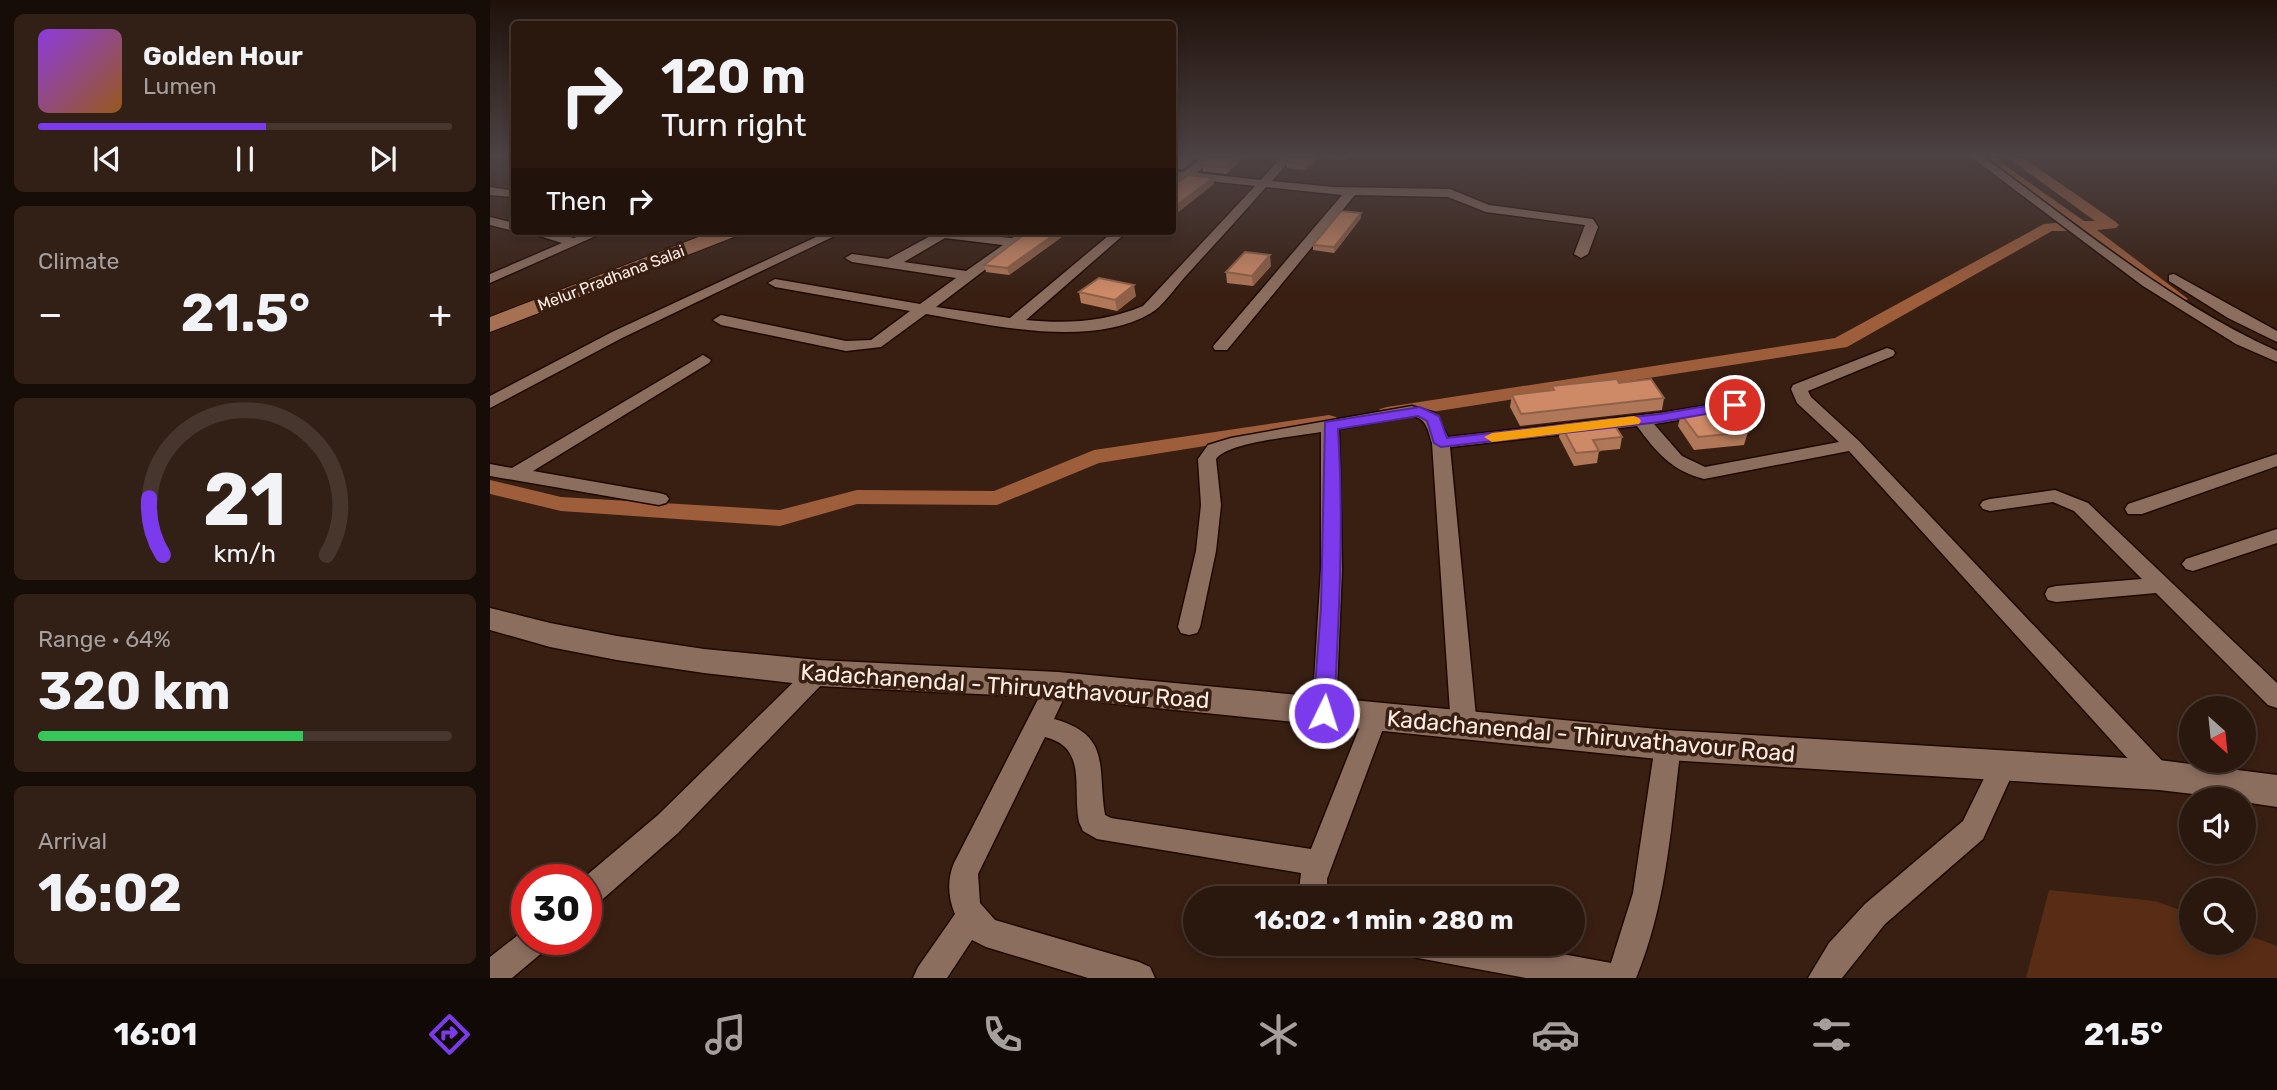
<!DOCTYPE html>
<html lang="en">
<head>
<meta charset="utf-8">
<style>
  body { margin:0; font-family:Rubik,sans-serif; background:#322017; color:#f1f3f6; height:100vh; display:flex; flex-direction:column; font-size:26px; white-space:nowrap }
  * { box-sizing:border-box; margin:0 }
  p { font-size:23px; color:#a59f9e }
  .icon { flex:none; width:38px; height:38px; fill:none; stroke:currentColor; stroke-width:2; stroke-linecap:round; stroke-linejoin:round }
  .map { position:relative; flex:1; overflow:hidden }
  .sheet { display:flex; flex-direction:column; gap:14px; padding:14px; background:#170d08; width:490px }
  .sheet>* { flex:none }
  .top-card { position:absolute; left:21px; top:21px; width:665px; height:214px; border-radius:7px; box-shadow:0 4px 10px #0003,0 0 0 2px #46362e; background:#2a170e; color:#f1f3f6; overflow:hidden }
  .needle { width:46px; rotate:153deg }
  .buttons { position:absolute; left:1689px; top:696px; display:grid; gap:14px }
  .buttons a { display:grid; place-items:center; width:77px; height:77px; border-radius:50%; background:#2a170e; box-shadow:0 4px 10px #0003,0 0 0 2px #46362e; font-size:35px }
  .speed { position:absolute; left:21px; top:864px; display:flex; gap:14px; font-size:35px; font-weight:700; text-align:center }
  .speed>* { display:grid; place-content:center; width:91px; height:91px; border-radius:50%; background:#2a170e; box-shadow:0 4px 10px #0003,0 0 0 2px #46362e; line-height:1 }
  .speed .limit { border:10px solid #d22; background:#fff; color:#111 }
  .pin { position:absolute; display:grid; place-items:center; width:60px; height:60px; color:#fff; margin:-30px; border:4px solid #fff; border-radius:50%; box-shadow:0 2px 7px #0007 }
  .me { position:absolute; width:77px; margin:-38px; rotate:4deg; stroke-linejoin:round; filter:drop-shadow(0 0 5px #0008) }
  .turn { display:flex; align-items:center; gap:24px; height:147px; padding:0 35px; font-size:32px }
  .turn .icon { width:91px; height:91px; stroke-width:2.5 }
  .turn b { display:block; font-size:49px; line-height:60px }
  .then { display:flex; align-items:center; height:66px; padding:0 35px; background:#0003; gap:14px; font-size:26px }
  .big { font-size:52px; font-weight:700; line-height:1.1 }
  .sheet .card { flex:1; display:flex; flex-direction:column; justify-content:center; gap:10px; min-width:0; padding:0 24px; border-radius:10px; background:#322017 }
  .sheet .dial { align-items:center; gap:0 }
  .dial svg { height:182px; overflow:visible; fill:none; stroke:#46362e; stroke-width:7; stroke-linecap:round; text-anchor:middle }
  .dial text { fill:#f1f3f6; stroke:none }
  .song { display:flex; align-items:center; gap:21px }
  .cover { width:84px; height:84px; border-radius:10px; background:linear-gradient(135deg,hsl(270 70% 55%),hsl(30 70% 35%)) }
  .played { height:7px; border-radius:4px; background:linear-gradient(90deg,#7c3aed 55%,#46362e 55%) }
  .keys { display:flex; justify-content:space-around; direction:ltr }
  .heat { display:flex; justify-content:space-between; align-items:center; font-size:38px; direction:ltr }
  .charge { height:10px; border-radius:5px; background:linear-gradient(90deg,#34c759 64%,#46362e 0) }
  .trip { position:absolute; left:693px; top:886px; width:402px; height:70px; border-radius:35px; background:#2a170e; box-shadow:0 4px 10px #0003,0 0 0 2px #46362e; font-weight:700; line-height:70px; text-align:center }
  .dock { display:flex; height:112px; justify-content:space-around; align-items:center; background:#110906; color:#a59f9e }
  .dock .icon { width:49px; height:49px }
  .dock .active { color:#7c3aed }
  .dock b { font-size:32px; color:#f1f3f6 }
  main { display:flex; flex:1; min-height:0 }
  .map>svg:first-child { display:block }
  .green { fill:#592d15 }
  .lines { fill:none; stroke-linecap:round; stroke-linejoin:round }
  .canal { fill:#9e5e3c; fill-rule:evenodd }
  .street-casing { stroke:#1e0800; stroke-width:3 }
  .secondary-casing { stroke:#1e0800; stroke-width:3 }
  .primary-casing { stroke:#1e0800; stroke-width:2 }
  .street { fill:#8c6e5f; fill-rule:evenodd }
  .secondary { fill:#8c6e5f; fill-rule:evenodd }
  .primary { fill:#a67053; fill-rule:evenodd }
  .wall { fill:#b17759 }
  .shaded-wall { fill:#906148 }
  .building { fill:#ce8a67; stroke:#906148; stroke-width:2 }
  .route { fill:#7c3aed; stroke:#51269a; stroke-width:2 }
  .slow { fill:#f59e0b }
  .labels { text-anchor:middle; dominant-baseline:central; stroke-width:7; stroke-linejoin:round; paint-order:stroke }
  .far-street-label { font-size:16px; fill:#ffede4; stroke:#381f12 }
  .near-street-label { font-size:23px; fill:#ffede4; stroke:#381f12 }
</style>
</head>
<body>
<main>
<section class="sheet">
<div class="card">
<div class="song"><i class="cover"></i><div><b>Golden Hour</b><p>Lumen</p></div></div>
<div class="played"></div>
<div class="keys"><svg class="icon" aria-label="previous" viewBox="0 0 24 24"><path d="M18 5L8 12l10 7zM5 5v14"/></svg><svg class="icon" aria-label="pause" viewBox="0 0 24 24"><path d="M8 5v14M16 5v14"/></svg><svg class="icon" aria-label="next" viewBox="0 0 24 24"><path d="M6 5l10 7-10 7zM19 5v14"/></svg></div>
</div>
<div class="card"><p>Climate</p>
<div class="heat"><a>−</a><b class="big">21.5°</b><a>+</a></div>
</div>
<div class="card dial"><svg viewBox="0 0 100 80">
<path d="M14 69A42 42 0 1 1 86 69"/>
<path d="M14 69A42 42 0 0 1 8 44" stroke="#7c3aed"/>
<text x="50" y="56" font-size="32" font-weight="700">21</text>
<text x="50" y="72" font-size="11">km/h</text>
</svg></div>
<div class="card"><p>Range · 64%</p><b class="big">320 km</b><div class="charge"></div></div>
<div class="card"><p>Arrival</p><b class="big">16:02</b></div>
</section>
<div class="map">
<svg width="1787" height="978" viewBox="0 0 1787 978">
  <rect width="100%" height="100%" fill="#381f12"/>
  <path class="green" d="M1559,890L1665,901L1701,914V943H1754V934L1787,946V978H1536Z"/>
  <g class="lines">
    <path class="canal" d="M1488,157H1503L1594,221H1605L1517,157H1532L1626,222L1629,225L1626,228L1607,230L1698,299L1689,304L1683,303L1588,231H1562L1357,347L897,419L890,417L887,413L890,409L897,407L1345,338L1554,224L1576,222Z
      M839,415L846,417L849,421L846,425L609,463L507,505L367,504L290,526L71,511L0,494V480L71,497L290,510L367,490L504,491L604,450Z"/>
    <g class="street-casing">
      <path id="street" d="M712,157H724L707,173L771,180L791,157H803L782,181L844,187L960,189L999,205L1103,219L1108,227L1098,254L1091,258L1084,254L1095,225L996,212L958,197L865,195L737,350H725L723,347L725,344L852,195L776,187C749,218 721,248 694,278C684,289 673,306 661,313C601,349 501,325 436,314L391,347L356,351L231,325L223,320L231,315L356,341L381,340L420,311L285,287L278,283L285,279L430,304L466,278L362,262L355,258L362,254L398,259L444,234L442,231L522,238L532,231H546L446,307L520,318L624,231H638L536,320C577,324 615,322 653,306L765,186L699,179L682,191V182L687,178H682V171L694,172ZM455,238L513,245L476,271L414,262Z
        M1481,157H1494C1588,226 1681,303 1787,351V362L1746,344L1653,286Z
        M0,187L24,191V197L0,195Z
        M0,217L24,223V231L0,225Z
        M33,231H55L84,238L100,231H117L0,283V274L72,243Z
        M339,231H355L132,338L0,408V396L122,332Z
        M1684,274L1787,331V342L1738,318L1679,281V275Z
        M1397,348L1403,350L1405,353L1403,356L1318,391L1321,397L1369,441L1678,767L1682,775L1678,783L1669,786L1660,783L1359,451L1214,479C1182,471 1166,452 1147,426L960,447L987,727L983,734L974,737L965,734L961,727L942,443C938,431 937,418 922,416L849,429L852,569L846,713L843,720L834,723L825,720L822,713L831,569V432C809,436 738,442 726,459L731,505L726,551L710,627L707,633L699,635L691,633L688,627L706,551L711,505L708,459L718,445L741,438L922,406L945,413L958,437L1170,413L1261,398L1267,399L1270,403L1267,407L1261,408L1164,424L1192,456L1215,467L1349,442L1307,403L1301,389L1303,385Z
        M213,355L221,360L219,363L43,471L169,493L176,495L179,499L176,503L169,505L0,476V464L22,468Z
        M1787,454V466L1652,514H1638L1635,509L1638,504Z
        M1565,490L1598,503L1787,683V708L1778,705L1666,593L1566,602L1558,600L1555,594L1558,588L1566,586L1652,579L1584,511L1563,502L1500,511L1493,509L1490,505L1493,501L1500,499Z
        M1787,529V543L1703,571L1696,569L1692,564L1696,559Z
        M328,664L336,666L340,673L336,680L188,833L106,905L96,909V880H91L168,815L320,666Z
        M568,676L577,678L580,685L564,719C622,735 607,767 615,815L621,818L821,849L876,711L885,708L894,711L897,718L837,879L838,898H808L811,873L607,839L593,831L589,822C582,786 598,748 555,737L488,874L490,903L505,920L649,962L660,967L665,978H598L496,947L482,940L457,978H423L428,967L465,914C458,898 457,879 464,863L559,678Z
        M1178,734L1187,737L1191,745C1181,825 1177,903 1146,978H1036L928,958L917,954L913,943H1013L1121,963L1143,893L1165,745L1169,737Z
        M1513,755L1522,758L1526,766L1493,839L1395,924L1352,978H1318L1339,943L1375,904L1473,821L1504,758Z
        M37,928V940H58L54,951L22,978H0V957Z"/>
    </g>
    <g class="secondary-casing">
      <path id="secondary" d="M0,608L60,623L127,636L214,649L328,660L568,672L1178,730L1669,760L1787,775V807L1754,802V800L1669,790L1178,760L568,698L328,686L214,673L127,660L60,647L0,630Z"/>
    </g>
    <g class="primary-casing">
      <path id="primary" d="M224,231H252L249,235L0,332V317Z"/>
    </g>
    <use href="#street" class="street"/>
    <use href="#secondary" class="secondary"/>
    <use href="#primary" class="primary"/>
  </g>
  <path class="wall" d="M682,157H707L693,169H682Z
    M720,157H754L736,174L713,171L712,164Z
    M800,157H828L815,170L797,168L796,162Z
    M832,157H857L855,160Z
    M871,218L844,253L823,250V245Z
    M539,231H580L519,275L496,272L494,265Z
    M781,266L763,286L737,283L736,272Z
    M589,292L646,296L627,311L591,303Z
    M1062,386L1174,398L1172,410L1030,426L1020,407L1022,395L1061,391Z
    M1191,414L1258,432L1254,445L1204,450L1188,426Z
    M1071,425L1132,437L1130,449L1109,451L1107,463L1084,466L1069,437Z"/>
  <path class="shaded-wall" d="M699,157H707L693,169L692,163Z
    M746,157H754L736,174L735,167Z
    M821,157H828L815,170V164Z
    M723,178L724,184L682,217V209Z
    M871,213V218L844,253V247Z
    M569,231H580L519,275L517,268Z
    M780,255L781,266L763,286L762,276Z
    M644,285L646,296L627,311L625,300Z"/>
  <path class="building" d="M682,157H699L692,163L682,162Z
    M720,157H746L735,167L712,164Z
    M800,157H821L815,164L796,162Z
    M699,175L723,178L682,209V186Z
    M851,211L871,213L844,247L823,245Z
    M539,231H569L517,268L494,265Z
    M755,252L780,255L762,276L736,272Z
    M609,278L644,285L625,300L589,292Z
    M1127,379L1129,383L1161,379L1174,398L1031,414L1022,395L1064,390L1062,386Z
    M1239,409L1258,432L1208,437L1191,414Z
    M1121,419L1132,437L1103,440L1109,451L1086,453L1071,425Z"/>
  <linearGradient id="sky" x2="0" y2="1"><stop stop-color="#1f110a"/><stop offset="0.53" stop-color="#4d4244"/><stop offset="1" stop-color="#4d4244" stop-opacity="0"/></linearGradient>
  <rect width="1787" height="294" fill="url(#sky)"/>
  <path class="route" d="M1245,401L1252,405L1250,408L1170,422L951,447L944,443L937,421L928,416L848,429C854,523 849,618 844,713L841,718L834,721L826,718L823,713L831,608L835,422L930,407L949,416L957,438L1170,414Z"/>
  <path class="slow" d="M1144,416L1149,418L1151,421L1149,424L1002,442L994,437L1002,433Z"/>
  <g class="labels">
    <g class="far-street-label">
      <text transform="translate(121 278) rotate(-21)">Melur Pradhana Salai</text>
    </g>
    <g class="near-street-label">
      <text transform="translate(515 686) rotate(4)">Kadachanendal - Thiruvathavour Road</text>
      <text transform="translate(1101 736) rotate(5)">Kadachanendal - Thiruvathavour Road</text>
    </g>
  </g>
</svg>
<div class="buttons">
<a><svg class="needle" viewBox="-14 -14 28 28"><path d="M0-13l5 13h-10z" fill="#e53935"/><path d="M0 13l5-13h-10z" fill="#a59f9e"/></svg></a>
<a><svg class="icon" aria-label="sound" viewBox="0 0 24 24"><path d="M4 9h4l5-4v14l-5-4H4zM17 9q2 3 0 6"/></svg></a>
<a><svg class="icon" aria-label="search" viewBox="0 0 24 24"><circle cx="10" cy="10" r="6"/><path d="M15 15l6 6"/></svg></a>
</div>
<div class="speed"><div class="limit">30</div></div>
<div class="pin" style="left:1245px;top:405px;background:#d93025"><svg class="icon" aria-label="arrive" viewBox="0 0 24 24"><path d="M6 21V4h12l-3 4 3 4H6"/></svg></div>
<svg class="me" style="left:834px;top:713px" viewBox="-20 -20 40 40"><circle r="17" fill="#7c3aed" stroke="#fff" stroke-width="3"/><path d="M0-11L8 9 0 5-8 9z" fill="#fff"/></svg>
<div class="trip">16:02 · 1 min · 280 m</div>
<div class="top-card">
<div class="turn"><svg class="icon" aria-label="right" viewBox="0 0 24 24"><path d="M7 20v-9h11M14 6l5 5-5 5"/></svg><div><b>120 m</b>Turn right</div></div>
<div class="then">Then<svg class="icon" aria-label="right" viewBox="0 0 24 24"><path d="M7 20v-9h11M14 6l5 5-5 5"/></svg></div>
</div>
</div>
</main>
<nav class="dock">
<b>16:01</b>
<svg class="icon active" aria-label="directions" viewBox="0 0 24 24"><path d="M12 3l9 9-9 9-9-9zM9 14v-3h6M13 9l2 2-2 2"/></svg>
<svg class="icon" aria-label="music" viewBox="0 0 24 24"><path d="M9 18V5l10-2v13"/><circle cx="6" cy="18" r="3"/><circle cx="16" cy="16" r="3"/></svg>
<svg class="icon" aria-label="phone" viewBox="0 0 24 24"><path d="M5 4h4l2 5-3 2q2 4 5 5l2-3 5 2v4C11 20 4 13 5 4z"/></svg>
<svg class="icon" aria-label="climate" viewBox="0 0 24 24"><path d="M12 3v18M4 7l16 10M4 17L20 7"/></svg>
<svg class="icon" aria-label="car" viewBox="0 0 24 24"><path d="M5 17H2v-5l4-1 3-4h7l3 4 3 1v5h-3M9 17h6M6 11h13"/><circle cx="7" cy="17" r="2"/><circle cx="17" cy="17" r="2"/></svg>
<svg class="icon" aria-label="filters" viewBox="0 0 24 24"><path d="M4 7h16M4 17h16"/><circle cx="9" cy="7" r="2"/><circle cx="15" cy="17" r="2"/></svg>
<b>21.5°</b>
</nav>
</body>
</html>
